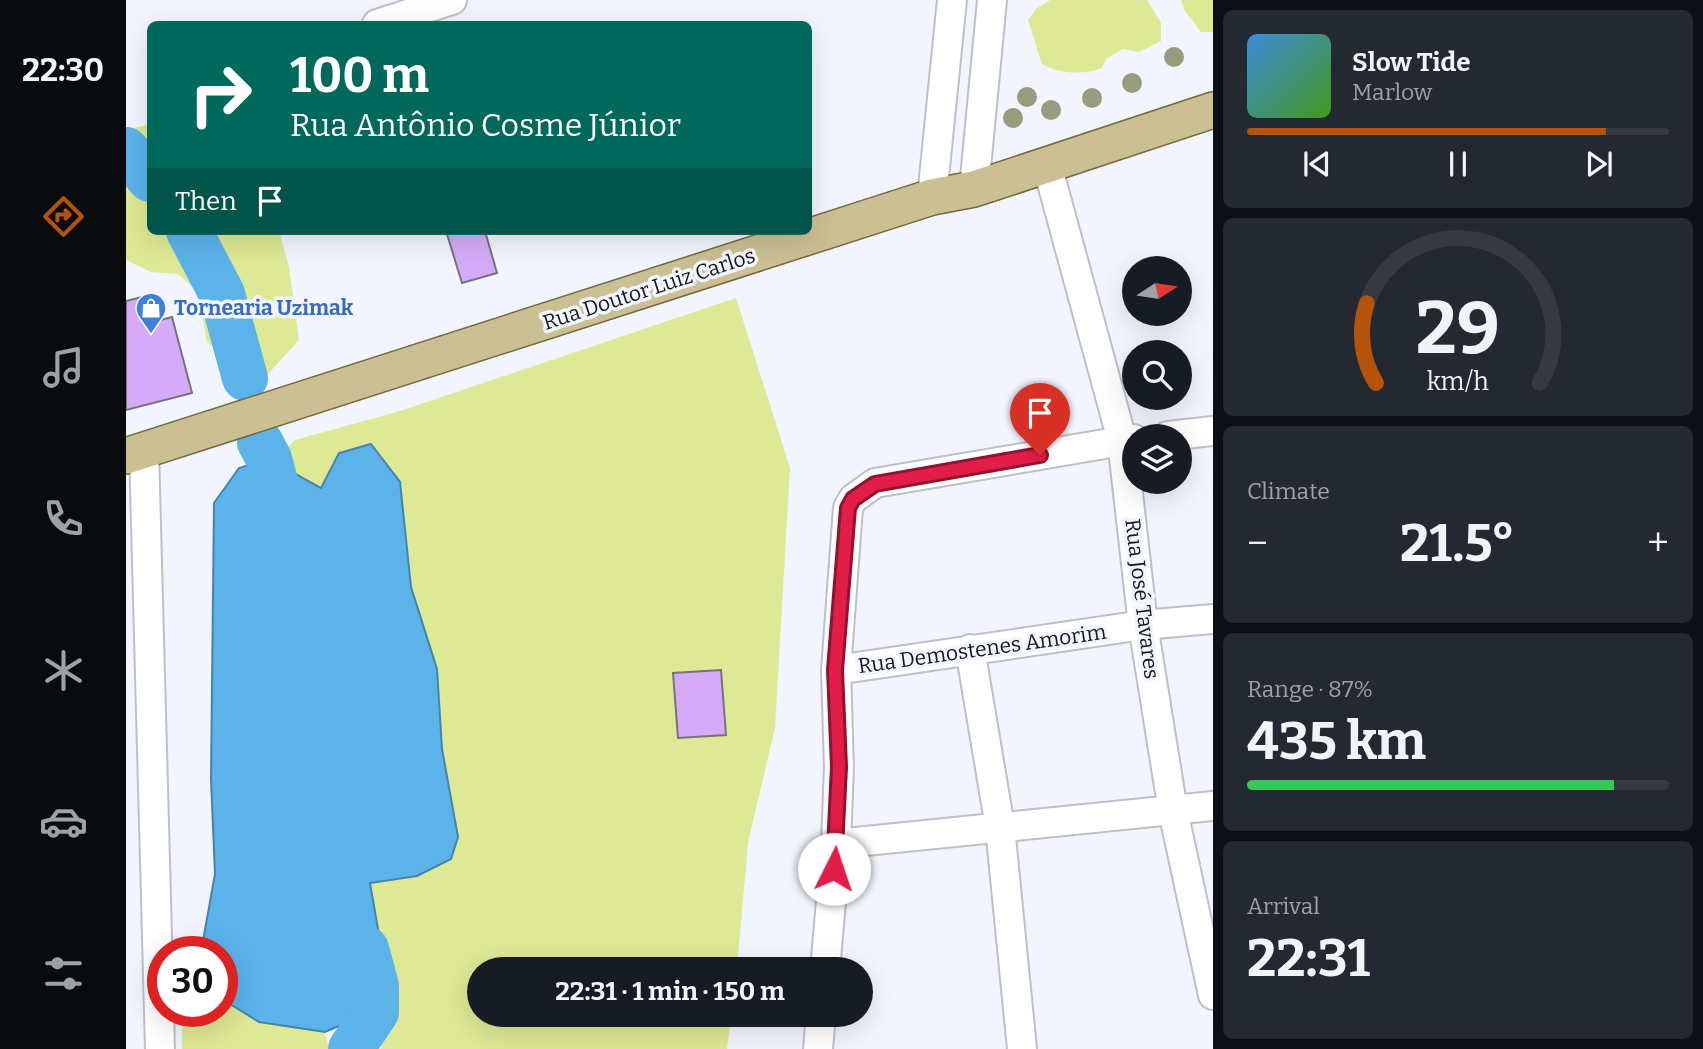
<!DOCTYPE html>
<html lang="en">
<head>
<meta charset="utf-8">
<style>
  body { margin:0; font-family:Bitter,serif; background:#242831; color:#f1f3f6; height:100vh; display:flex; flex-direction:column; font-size:26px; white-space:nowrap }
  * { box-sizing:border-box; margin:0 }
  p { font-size:23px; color:#9ea1a6 }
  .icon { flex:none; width:38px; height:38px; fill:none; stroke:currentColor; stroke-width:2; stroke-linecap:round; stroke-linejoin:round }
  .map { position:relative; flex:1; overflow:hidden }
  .sheet { display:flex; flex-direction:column; gap:10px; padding:10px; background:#0d0f14; width:490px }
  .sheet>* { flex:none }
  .banner { position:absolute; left:21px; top:21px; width:665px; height:214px; border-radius:10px; box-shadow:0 7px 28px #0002; background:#00695c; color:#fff; overflow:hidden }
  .needle { width:46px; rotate:78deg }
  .controls { position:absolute; left:996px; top:256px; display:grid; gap:14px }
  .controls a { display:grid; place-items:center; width:70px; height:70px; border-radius:50%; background:#171b24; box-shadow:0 7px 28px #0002; font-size:35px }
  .speed { position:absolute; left:21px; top:936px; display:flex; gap:14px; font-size:35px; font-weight:700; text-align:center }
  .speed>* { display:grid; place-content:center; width:91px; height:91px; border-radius:50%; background:#171b24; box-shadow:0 7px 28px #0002; line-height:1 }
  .speed .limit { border:10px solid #d22; background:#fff; color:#111 }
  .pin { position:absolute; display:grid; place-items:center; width:60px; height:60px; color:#fff; margin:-72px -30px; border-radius:50% 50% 50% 0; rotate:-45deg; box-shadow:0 0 7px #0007 }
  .pin .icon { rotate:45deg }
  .me { position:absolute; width:77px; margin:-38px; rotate:4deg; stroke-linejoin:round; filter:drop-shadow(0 0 5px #0008) }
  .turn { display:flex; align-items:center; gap:24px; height:147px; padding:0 28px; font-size:32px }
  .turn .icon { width:91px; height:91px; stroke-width:2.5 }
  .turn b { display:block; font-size:49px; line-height:60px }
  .then { display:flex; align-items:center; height:66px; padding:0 28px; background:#0003; gap:14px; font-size:26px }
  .big { font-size:52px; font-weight:700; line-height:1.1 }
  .sheet .widget { flex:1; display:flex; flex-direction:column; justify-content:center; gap:10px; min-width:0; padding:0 24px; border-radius:10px; background:#242831 }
  .sheet .dial { align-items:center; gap:0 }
  .dial svg { height:182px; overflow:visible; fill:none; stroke:#363941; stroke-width:7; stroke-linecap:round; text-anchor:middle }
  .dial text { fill:#f1f3f6; stroke:none }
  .song { display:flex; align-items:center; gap:21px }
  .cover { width:84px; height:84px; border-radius:10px; background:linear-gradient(135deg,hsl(210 70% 55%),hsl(100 70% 35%)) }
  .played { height:7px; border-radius:4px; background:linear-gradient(90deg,#b45309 85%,#363941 85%) }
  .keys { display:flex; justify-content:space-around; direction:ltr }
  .heat { display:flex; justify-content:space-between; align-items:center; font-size:38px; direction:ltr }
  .charge { height:10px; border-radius:5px; background:linear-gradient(90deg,#34c759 87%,#363941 0) }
  .trip { position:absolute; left:341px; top:957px; width:406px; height:70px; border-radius:35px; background:#171b24; box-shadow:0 7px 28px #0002; font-weight:700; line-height:70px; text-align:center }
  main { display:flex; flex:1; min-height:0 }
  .tabs { display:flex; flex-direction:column; width:126px; justify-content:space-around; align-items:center; background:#090b0e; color:#9ea1a6 }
  .tabs .icon { width:49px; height:49px }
  .tabs .current { color:#b45309 }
  .tabs b { font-size:32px; color:#f1f3f6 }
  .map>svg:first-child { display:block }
  .green { fill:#dde994 }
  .water { fill:#5bb3ea; stroke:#4684ac; stroke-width:2 }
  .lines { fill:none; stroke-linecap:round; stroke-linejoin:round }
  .river { stroke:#5bb3ea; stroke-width:46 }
  .building { fill:#d5aaf8; stroke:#77737b; stroke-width:2 }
  .minor-casing { stroke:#bdc0c8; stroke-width:32 }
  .major-casing { stroke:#75683b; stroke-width:38 }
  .minor { stroke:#fff; stroke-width:28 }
  .major { stroke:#cbbf94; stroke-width:35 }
  .tree { fill:#989c7c }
  .route-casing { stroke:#92132f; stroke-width:18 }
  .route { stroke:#e11d48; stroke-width:12 }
  .labels { text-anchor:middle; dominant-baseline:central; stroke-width:7; stroke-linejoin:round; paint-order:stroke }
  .street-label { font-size:21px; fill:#16171a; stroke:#f2f5fe }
  .shop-label { font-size:21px; font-weight:bold; fill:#366cbe; stroke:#f2f5fe; text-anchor:start }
</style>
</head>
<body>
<main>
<nav class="tabs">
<b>22:30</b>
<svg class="icon current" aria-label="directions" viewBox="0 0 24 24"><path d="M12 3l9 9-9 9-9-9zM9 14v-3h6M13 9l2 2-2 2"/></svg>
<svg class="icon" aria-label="music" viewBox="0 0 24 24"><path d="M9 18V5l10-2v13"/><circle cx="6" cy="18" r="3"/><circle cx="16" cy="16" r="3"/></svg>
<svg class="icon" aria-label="phone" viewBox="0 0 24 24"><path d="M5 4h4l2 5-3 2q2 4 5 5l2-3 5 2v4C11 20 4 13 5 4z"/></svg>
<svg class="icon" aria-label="climate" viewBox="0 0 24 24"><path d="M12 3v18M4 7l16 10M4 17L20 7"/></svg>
<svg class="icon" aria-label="car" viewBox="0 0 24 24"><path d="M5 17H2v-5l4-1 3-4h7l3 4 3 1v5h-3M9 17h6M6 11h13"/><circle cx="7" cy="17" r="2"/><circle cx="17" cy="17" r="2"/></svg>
<svg class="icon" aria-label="filters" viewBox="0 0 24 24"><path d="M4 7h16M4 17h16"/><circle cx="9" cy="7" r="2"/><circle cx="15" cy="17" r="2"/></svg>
</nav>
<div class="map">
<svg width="1087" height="1049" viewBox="0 0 1087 1049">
  <rect width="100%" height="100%" fill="#f2f5fe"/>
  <path class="green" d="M924,0H1021L1035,23V41L1013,52L997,49L980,59L976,68C959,75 932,74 916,64L902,20L910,9Z
    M1055,0H1087V32H1075L1059,11Z
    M24,124V231H153L163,267L173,340L142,374L126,377L103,362L81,342L72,292L52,274L25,272L0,260V130Z
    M610,298L664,468L649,728L622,842L611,969L354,970V1015H605L601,1049H255L265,1004L244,883L291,876L316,749L311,669L285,587L274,482L213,453L195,488L148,461L169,440L274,411Z
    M96,999L133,1022L199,1032L203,1049H56V1012H96Z"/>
  <path class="water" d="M245,444L274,482L285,587L311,669L316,749L332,837L325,859L291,876L244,883L265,1004L199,1032L133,1022L96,999V952H75L89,874L85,779L88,503L113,468L143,459L195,488L213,453Z"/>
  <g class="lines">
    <path class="river" d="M0,150L24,179
      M63,231L96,294L119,378
      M134,442L143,459L159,519
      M225,1049L250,1012V986L240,949"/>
  </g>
  <path class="building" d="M320,231H359L371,273L336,283Z
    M28,294L35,320L46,317L66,393L0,410V301Z
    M595,670L600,735L552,738L547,673Z"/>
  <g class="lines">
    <g class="minor-casing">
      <path id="minor" d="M251,24L326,0
        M921,165L996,440L1017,625L1047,811L1087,995
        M848,189L866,0
        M806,197L826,0
        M1042,436L1087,431
        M18,450L34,1049
        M844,649L874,827L896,1049
        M710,670L1017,625L1087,619
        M710,844L1087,806
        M699,970L710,844L713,767L710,670L722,508L727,499L749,483L1008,439
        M692,1049L695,1015"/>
    </g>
    <g class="major-casing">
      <path id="major" d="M0,456L806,197L848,189L1087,110"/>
    </g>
    <use href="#minor" class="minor"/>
    <use href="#major" class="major"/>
  </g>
  <g class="tree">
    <circle cx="1048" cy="57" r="10"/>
    <circle cx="1006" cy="83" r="10"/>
    <circle cx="901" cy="97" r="10"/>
    <circle cx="966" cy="98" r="10"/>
    <circle cx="925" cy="110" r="10"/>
    <circle cx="887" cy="118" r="10"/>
  </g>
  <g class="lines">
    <g class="route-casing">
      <path id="route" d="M708,869L713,767L709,670L722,508L727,499L749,484L914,455"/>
    </g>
    <use href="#route" class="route"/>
  </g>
  <defs>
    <g id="shop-pin" transform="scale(1.575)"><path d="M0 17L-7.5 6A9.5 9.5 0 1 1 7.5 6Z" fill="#3f7fe0" stroke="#f2f5fe"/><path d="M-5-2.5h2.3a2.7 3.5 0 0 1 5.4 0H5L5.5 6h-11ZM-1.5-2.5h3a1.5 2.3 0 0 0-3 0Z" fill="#fff"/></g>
  </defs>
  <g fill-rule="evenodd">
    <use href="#shop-pin" x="25" y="308"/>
  </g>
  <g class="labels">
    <g class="street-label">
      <text transform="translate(523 289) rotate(-18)">Rua Doutor Luiz Carlos</text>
      <text transform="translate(1016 599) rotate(83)">Rua José Tavares</text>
      <text transform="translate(856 649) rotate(-8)">Rua Demostenes Amorim</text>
    </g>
    <g class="shop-label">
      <text x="48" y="308">Tornearia Uzimak</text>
    </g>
  </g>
</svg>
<div class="controls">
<a><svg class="needle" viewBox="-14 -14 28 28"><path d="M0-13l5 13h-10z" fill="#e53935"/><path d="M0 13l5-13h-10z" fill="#9ea1a6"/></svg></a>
<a><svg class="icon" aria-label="search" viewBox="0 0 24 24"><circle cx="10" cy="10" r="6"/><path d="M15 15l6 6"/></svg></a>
<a><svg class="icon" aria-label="layers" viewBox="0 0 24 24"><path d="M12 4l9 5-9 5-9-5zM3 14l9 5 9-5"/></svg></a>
</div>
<div class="speed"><div class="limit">30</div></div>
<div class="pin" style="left:914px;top:455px;background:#d93025"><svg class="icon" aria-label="arrive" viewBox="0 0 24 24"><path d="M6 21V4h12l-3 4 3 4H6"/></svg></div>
<svg class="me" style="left:708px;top:869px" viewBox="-20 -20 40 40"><circle r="19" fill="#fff"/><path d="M0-13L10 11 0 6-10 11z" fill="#e11d48"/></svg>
<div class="trip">22:31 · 1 min · 150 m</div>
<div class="banner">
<div class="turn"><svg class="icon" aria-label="right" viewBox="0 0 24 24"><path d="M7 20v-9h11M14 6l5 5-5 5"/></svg><div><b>100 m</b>Rua Antônio Cosme Júnior</div></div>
<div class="then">Then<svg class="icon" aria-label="arrive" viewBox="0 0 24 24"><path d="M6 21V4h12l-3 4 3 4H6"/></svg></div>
</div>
</div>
<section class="sheet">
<div class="widget">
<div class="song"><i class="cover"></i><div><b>Slow Tide</b><p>Marlow</p></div></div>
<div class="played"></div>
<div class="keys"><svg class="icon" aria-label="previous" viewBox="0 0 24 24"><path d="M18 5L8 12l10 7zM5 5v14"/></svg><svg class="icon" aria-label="pause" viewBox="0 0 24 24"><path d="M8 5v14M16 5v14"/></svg><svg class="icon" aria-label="next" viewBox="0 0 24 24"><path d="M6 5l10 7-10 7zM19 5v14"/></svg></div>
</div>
<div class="widget dial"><svg viewBox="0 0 100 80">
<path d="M14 69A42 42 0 1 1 86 69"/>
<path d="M14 69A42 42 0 0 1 10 34" stroke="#b45309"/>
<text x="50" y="56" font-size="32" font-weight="700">29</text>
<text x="50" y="72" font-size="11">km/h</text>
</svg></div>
<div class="widget"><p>Climate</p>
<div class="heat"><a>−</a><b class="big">21.5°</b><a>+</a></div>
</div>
<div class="widget"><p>Range · 87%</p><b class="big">435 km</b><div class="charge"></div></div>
<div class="widget"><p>Arrival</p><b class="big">22:31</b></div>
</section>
</main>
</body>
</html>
